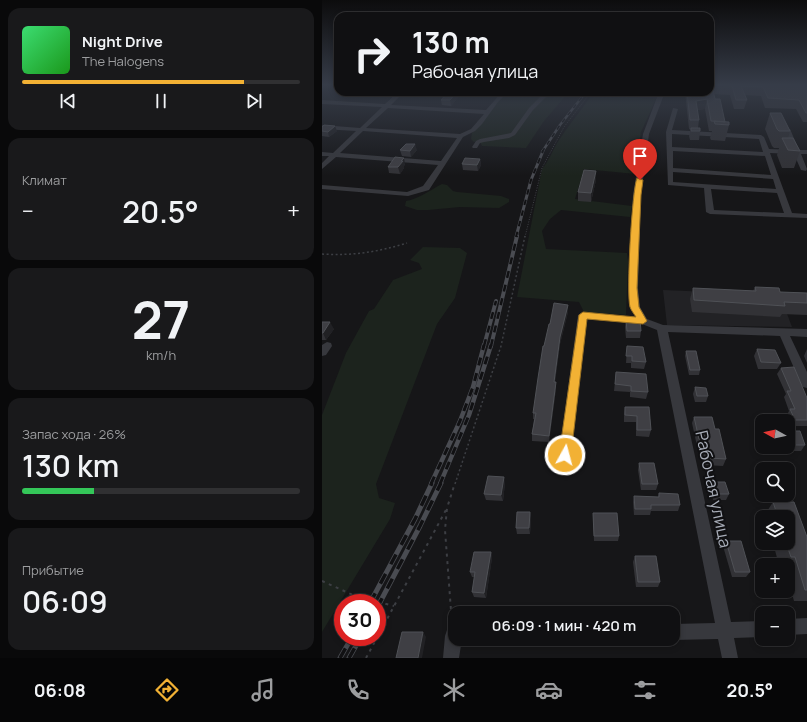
<!DOCTYPE html>
<html lang="ru">
<head>
<meta charset="utf-8">
<style>
  body { margin:0; font-family:Manrope,sans-serif; background:#19191b; color:#f1f3f6; height:100vh; display:flex; flex-direction:column; font-size:15px; white-space:nowrap }
  * { box-sizing:border-box; margin:0 }
  p { font-size:13px; color:#9c9d9f }
  .icon { flex:none; width:22px; height:22px; fill:none; stroke:currentColor; stroke-width:2; stroke-linecap:round; stroke-linejoin:round }
  .map { position:relative; flex:1; overflow:hidden }
  .sheet { display:flex; flex-direction:column; gap:8px; padding:8px; background:#09090a; width:322px }
  .sheet>* { flex:none }
  .guide { position:absolute; left:12px; top:12px; width:380px; height:84px; border-radius:12px; box-shadow:0 2px 6px #0003,0 0 0 1px #303032; background:#101012; color:#f1f3f6; overflow:hidden }
  .needle { width:26px; rotate:278deg }
  .fabs { position:absolute; left:433px; top:414px; display:grid; gap:8px }
  .fabs a { display:grid; place-items:center; width:40px; height:40px; border-radius:8px; background:#101012; box-shadow:0 2px 6px #0003,0 0 0 1px #303032; font-size:20px }
  .speed { position:absolute; left:12px; top:594px; display:flex; gap:8px; font-size:20px; font-weight:700; text-align:center }
  .speed>* { display:grid; place-content:center; width:52px; height:52px; border-radius:50%; background:#101012; box-shadow:0 2px 6px #0003,0 0 0 1px #303032; line-height:1 }
  .speed .limit { border:6px solid #d22; background:#fff; color:#111 }
  .pin { position:absolute; display:grid; place-items:center; width:34px; height:34px; color:#fff; margin:-41px -17px; border-radius:50% 50% 50% 0; rotate:-45deg; box-shadow:0 0 4px #0007 }
  .pin .icon { rotate:45deg }
  .me { position:absolute; width:44px; margin:-22px; rotate:7deg; stroke-linejoin:round; filter:drop-shadow(0 0 3px #0008) }
  .turn { display:flex; align-items:center; gap:14px; height:84px; padding:0 12px; font-size:18px }
  .turn .icon { width:52px; height:52px; stroke-width:2.5 }
  .turn b { display:block; font-size:28px; line-height:34px }
  .big { font-size:30px; font-weight:600; line-height:1.1 }
  .sheet .tile { flex:1; display:flex; flex-direction:column; justify-content:center; gap:6px; min-width:0; padding:0 14px; border-radius:12px; background:#19191b }
  .sheet .dial { align-items:center; gap:0 }
  .dial b { font-size:52px; line-height:1 }
  .song { display:flex; align-items:center; gap:12px }
  .cover { width:48px; height:48px; border-radius:6px; background:linear-gradient(135deg,hsl(140 70% 55%),hsl(120 70% 35%)) }
  .played { height:4px; border-radius:2px; background:linear-gradient(90deg,#f2b134 80%,#303032 80%) }
  .keys { display:flex; justify-content:space-around; direction:ltr }
  .heat { display:flex; justify-content:space-between; align-items:center; font-size:22px; direction:ltr }
  .charge { height:6px; border-radius:3px; background:linear-gradient(90deg,#34c759 26%,#303032 0) }
  .trip { position:absolute; left:126px; top:606px; width:232px; height:40px; border-radius:12px; background:#101012; box-shadow:0 2px 6px #0003,0 0 0 1px #303032; font-weight:600; line-height:40px; text-align:center }
  .menu { display:flex; height:64px; justify-content:space-around; align-items:center; background:#060607; color:#9c9d9f }
  .menu .icon { width:28px; height:28px }
  .menu .current { color:#f2b134 }
  .menu b { font-size:18px; color:#f1f3f6 }
  main { display:flex; flex:1; min-height:0 }
  .map>svg:first-child { display:block }
  .built { fill:#222225 }
  .green { fill:#1c231d }
  .lines { fill:none; stroke-linecap:round; stroke-linejoin:round }
  .path-far2 { stroke:#3d3f44; stroke-width:1; stroke-dasharray:1 1.5; stroke-linecap:butt }
  .path-far1 { stroke:#3d3f44; stroke-width:1.5; stroke-dasharray:2 2.5; stroke-linecap:butt }
  .path { stroke:#3d3f44; stroke-width:2; stroke-dasharray:3 4.5; stroke-linecap:butt }
  .minor { fill:#37383d; fill-rule:evenodd }
  .rail-far4-casing { stroke:#4a4c52; stroke-width:2.5 }
  .rail-far3-casing { stroke:#4a4c52; stroke-width:3 }
  .rail-far2-casing { stroke:#4a4c52; stroke-width:4 }
  .rail-far1-casing { stroke:#4a4c52; stroke-width:4.5 }
  .rail-casing { stroke:#4a4c52; stroke-width:5 }
  .rail-far4 { stroke:#111113; stroke-width:1.5; stroke-dasharray:4.5; stroke-linecap:butt }
  .rail-far3 { stroke:#111113; stroke-width:2; stroke-dasharray:5.5; stroke-linecap:butt }
  .rail-far2 { stroke:#111113; stroke-width:2.5; stroke-dasharray:7; stroke-linecap:butt }
  .rail-far1 { stroke:#111113; stroke-width:3; stroke-dasharray:8; stroke-linecap:butt }
  .rail { stroke:#111113; stroke-width:3.5; stroke-dasharray:11; stroke-linecap:butt }
  .wall { fill:#323236 }
  .shaded-wall { fill:#212124 }
  .building { fill:#3f3f44; stroke:#4f5156 }
  .route { fill:#f2b134; stroke:#9d7322 }
  .labels { text-anchor:middle; dominant-baseline:central; stroke-width:4; stroke-linejoin:round; paint-order:stroke }
  .near-street-label { font-size:17px; fill:#a8adb8; stroke:#111113 }
</style>
</head>
<body>
<main>
<section class="sheet">
<div class="tile">
<div class="song"><i class="cover"></i><div><b>Night Drive</b><p>The Halogens</p></div></div>
<div class="played"></div>
<div class="keys"><svg class="icon" aria-label="previous" viewBox="0 0 24 24"><path d="M18 5L8 12l10 7zM5 5v14"/></svg><svg class="icon" aria-label="pause" viewBox="0 0 24 24"><path d="M8 5v14M16 5v14"/></svg><svg class="icon" aria-label="next" viewBox="0 0 24 24"><path d="M6 5l10 7-10 7zM19 5v14"/></svg></div>
</div>
<div class="tile"><p>Климат</p>
<div class="heat"><a>−</a><b class="big">20.5°</b><a>+</a></div>
</div>
<div class="tile dial"><b>27</b><p>km/h</p></div>
<div class="tile"><p>Запас хода · 26%</p><b class="big">130 km</b><div class="charge"></div></div>
<div class="tile"><p>Прибытие</p><b class="big">06:09</b></div>
</section>
<div class="map">
<svg width="485" height="658" viewBox="0 0 485 658">
  <rect width="100%" height="100%" fill="#161618"/>
  <path class="built" d="M282,92H337L334,99L280,95Z
    M341,290L458,295L470,327L345,325Z"/>
  <path class="green" d="M185,92H247L222,121L204,148L160,146L158,142L160,140L152,142L149,139L150,133L176,101Z
    M272,92H282L280,95L334,99L319,132L314,174L262,169L253,199L310,206L308,217L239,210L228,219L220,231L224,249L305,253L306,261L304,315L262,312L257,302L195,297L220,169C228,159 231,149 237,140C248,123 261,108 272,92Z
    M120,184L125,185L131,191L135,192L179,196L187,199V202L177,208L138,207L106,210H95L83,206L84,201C97,199 108,190 120,184Z
    M101,247L138,248L145,253L133,298L115,324L54,484L57,498L73,503L68,519L0,632V415L24,353L47,311L52,309L71,280L100,269L97,263L88,260Z"/>
  <g class="lines">
    <path class="path-far2" d="M203,237L220,168L242,127L269,92"/>
    <path class="path-far1" d="M0,254C30,256 56,252 85,243
      M133,484L179,346L203,236"/>
    <path class="path" d="M0,581L31,595L72,606
      M130,624L123,530L125,508L133,483
      M44,658L125,508"/>
    <path class="minor" d="M76,92H82L69,105L164,110L180,92H186L176,102L160,124L153,131L141,137L107,190L86,196L0,189V185L85,192L101,186L116,165L14,157L0,169V163L7,156H0V152L11,153L34,131L0,129V125L38,128L60,107L0,104V100L63,104ZM66,108L162,114L149,129L138,134L44,128ZM41,131L135,138L119,161L18,153Z
      M223,92H229L211,110L193,135L187,138L162,142L158,143L155,148H151L150,147L154,141L158,139L189,133L207,108Z
      M337,92H343L327,134L319,195L316,288L318,307L325,319L341,325L485,329V337L468,336L485,372V388L481,387L479,384L458,336L346,332L409,622L440,621V637L412,638L416,658H400L396,639L351,640L348,639H351V624L393,623L335,330L320,324L265,319L249,455L247,459L243,461L239,459L237,455L256,315L261,312L314,317L308,307L306,288L311,195L321,134Z
      M351,108L356,109L350,130L439,135L442,137L447,149L471,150L463,130L468,129L477,150H485V154H479L485,169L484,171L479,170L472,154L448,153L470,213L485,214V218L388,214L384,212L382,188L346,185L344,132ZM350,134L437,139L441,152L350,147ZM351,151L443,156L449,175L351,168ZM351,172L451,179L454,189L351,182ZM389,189L455,193L462,213L392,210Z
      M5,342L9,343L10,346L4,355L0,356V345Z
      M485,618V634L466,635V619Z
      M133,628V639H140L137,658H121L123,636L125,630Z"/>
    <g class="rail-far4-casing">
      <path id="rail-far4" d="M220,152L238,125L264,92"/>
    </g>
    <g class="rail-far3-casing">
      <path id="rail-far3" d="M194,237L209,180L221,151"/>
    </g>
    <g class="rail-far2-casing">
      <path id="rail-far2" d="M162,346L174,301
        M169,346L195,236"/>
    </g>
    <g class="rail-far1-casing">
      <path id="rail-far1" d="M109,484L138,421L151,387L162,345
        M118,484L147,415L169,345"/>
    </g>
    <g class="rail-casing">
      <path id="rail" d="M48,603L93,519L110,483
        M55,608L98,526L119,483
        M18,658L30,637
        M27,658L39,637"/>
    </g>
    <use href="#rail-far4" class="rail-far4"/>
    <use href="#rail-far3" class="rail-far3"/>
    <use href="#rail-far2" class="rail-far2"/>
    <use href="#rail-far1" class="rail-far1"/>
    <use href="#rail" class="rail"/>
  </g>
  <path class="wall" d="M388,84H485V122H481L474,109L443,108L439,96L423,95L425,100L422,109H412L408,95L392,94L393,99L403,122L407,125L403,141L389,140L388,138L390,131H387L383,109L375,110L377,120L376,128L378,131L377,140H368L367,136L369,130L367,129L363,92H388Z
    M139,94L129,106L120,105L119,100Z
    M448,113L468,131L466,138L478,151L472,168H460L455,155L457,148H452L450,146L443,129Z
    M0,127L15,131L7,137L0,136Z
    M78,150H95L89,157L80,156Z
    M158,159L159,165L156,171L141,170L140,164Z
    M83,164L82,166V168L78,174L67,173L66,167Z
    M274,180L269,202L256,201V192Z
    M433,287L458,292L485,293V315L460,314L458,317L370,312L368,299L371,288L431,291Z
    M246,305V312L238,344L233,382H234V389L227,442L210,441V434L212,419H211V413L222,346L228,324Z
    M304,320L319,331L318,338H304L303,327Z
    M0,322L12,329L4,340H0Z
    M305,346L324,362L322,369L309,368V363H304Z
    M435,349L459,363L455,369H436L432,356Z
    M485,349V363L482,356Z
    M364,351L378,370L377,375H367L363,356Z
    M459,368L485,398V426H469L465,415L467,411L462,397L464,394L455,374Z
    M294,372L326,392L324,399L308,397V392L292,391Z
    M373,387L386,396L384,402H373L371,394Z
    M303,407H327L329,430L327,437L314,436V422H302V413Z
    M372,417L393,429L404,459L401,466L383,465L380,446H375L370,423Z
    M466,431L483,445L479,451H464L463,447H466Z
    M317,463L336,484L334,490H319L316,470Z
    M392,482L407,494L404,500H391L389,488Z
    M183,483L181,501L164,500L162,494Z
    M337,493L358,505L356,511H329L328,515H312L311,502L312,496L336,497Z
    M451,502H472L485,537V601H472L466,580V565H457L451,543H466V517H443L442,516Z
    M208,512L209,518L208,534H195L194,528Z
    M271,513L297,536L296,541H272L271,519Z
    M404,541L428,572L424,577H410L401,546Z
    M169,552L170,558L164,598L152,597L150,592L153,577H150L148,572Z
    M313,556L338,582L336,587H314L311,562Z"/>
  <path class="shaded-wall" d="M135,92H138L139,94L129,106L128,100Z
    M385,99L383,109L372,110L374,101Z
    M13,126L15,131L7,137L6,132Z
    M93,144L95,150L89,157L88,151Z
    M82,158L83,164L82,166V168L78,174L76,167L79,161Z
    M158,159L159,165L156,171L155,165Z
    M274,171V180L269,202V193Z
    M246,305V312L238,344L232,388V382L238,337Z
    M8,322L12,329L4,340L1,333Z
    M234,382V389L227,442V436Z
    M182,477L183,483L181,501L179,495Z
    M208,512L209,518L208,534L207,528Z
    M169,552L170,558L164,598L162,593Z
    M101,632L104,637L100,658H96Z"/>
  <path class="building" d="M388,84H485V113H484L477,100L446,98L441,87L419,86L425,100H414L410,86L390,85L393,99H398L403,122L389,121L385,99L374,101L377,120H368L365,92H388Z
    M126,92H135L128,100H119Z
    M448,113H459L468,131H457L455,129Z
    M392,121L407,122V125L393,124Z
    M2,125L13,126L6,132L0,131V127Z
    M369,128H378V131H369Z
    M460,138H471L478,151L466,150Z
    M84,144H93L88,151L78,150Z
    M73,157L82,158L79,161H81L76,167H66Z
    M143,158L158,159L155,165L140,164Z
    M262,170L274,171L269,193L256,192Z
    M433,287L457,288L458,292L485,293V303L462,302L463,306L372,300L371,288L434,291Z
    M232,303L246,305L238,337L232,382H234L227,436L210,434L214,413H211L216,378L221,346H222L227,324H228Z
    M304,320H318L319,331H305Z
    M0,322H8L1,333H0Z
    M305,346L321,347L324,362L310,361V356H304Z
    M435,349L453,350L459,363L439,362Z
    M364,351H374L378,370H368Z
    M472,367L485,398V420H473L468,409H473L465,391H469L459,368Z
    M294,372L324,374L326,392L309,391V386L293,384Z
    M373,387L384,388L386,396H375Z
    M303,407H327L329,430H315V416L303,415Z
    M372,417H390L393,429H397L404,459L386,458L382,440L377,439Z
    M466,431H478L483,445H468L466,439Z
    M317,463H332L336,484H320Z
    M166,476L182,477L179,495L162,494Z
    M392,482H403L407,494H394Z
    M337,493L356,494L358,505H329V509H313L312,496L337,497Z
    M451,502H472L485,537V590H483L473,557H469L464,543H466V517H456Z
    M195,512H208L207,528H194Z
    M271,513H295L297,536H272Z
    M404,541H419L428,572H413Z
    M152,552H169L162,593L150,592L153,572H148Z
    M313,556H334L338,582H316Z
    M80,632H101L96,658H74Z"/>
  <linearGradient id="sky" x2="0" y2="1"><stop stop-color="#0c0c0d"/><stop offset="0.48" stop-color="#363c48"/><stop offset="1" stop-color="#363c48" stop-opacity="0"/></linearGradient>
  <rect width="485" height="176" fill="url(#sky)"/>
  <path class="route" d="M315,178L321,180L319,195L315,288L317,307L325,321L321,324L265,319L249,455L247,459L243,460L239,459L237,455L257,315L261,312L314,317C312,314 309,310 308,307C304,293 310,191 315,178Z"/>
  <g class="labels">
    <g class="near-street-label">
      <text transform="translate(392 489) rotate(78)">Рабочая улица</text>
    </g>
  </g>
</svg>
<div class="fabs">
<a><svg class="needle" viewBox="-14 -14 28 28"><path d="M0-13l5 13h-10z" fill="#e53935"/><path d="M0 13l5-13h-10z" fill="#9c9d9f"/></svg></a>
<a><svg class="icon" aria-label="search" viewBox="0 0 24 24"><circle cx="10" cy="10" r="6"/><path d="M15 15l6 6"/></svg></a>
<a><svg class="icon" aria-label="layers" viewBox="0 0 24 24"><path d="M12 4l9 5-9 5-9-5zM3 14l9 5 9-5"/></svg></a>
<a>+</a>
<a>−</a>
</div>
<div class="speed"><div class="limit">30</div></div>
<div class="pin" style="left:318px;top:180px;background:#d93025"><svg class="icon" aria-label="arrive" viewBox="0 0 24 24"><path d="M6 21V4h12l-3 4 3 4H6"/></svg></div>
<svg class="me" style="left:243px;top:455px" viewBox="-20 -20 40 40"><circle r="17" fill="#f2b134" stroke="#fff" stroke-width="3"/><path d="M0-11L8 9 0 5-8 9z" fill="#fff"/></svg>
<div class="trip">06:09 · 1 мин · 420 m</div>
<div class="guide">
<div class="turn"><svg class="icon" aria-label="right" viewBox="0 0 24 24"><path d="M7 20v-9h11M14 6l5 5-5 5"/></svg><div><b>130 m</b>Рабочая улица</div></div>
</div>
</div>
</main>
<nav class="menu">
<b>06:08</b>
<svg class="icon current" aria-label="directions" viewBox="0 0 24 24"><path d="M12 3l9 9-9 9-9-9zM9 14v-3h6M13 9l2 2-2 2"/></svg>
<svg class="icon" aria-label="music" viewBox="0 0 24 24"><path d="M9 18V5l10-2v13"/><circle cx="6" cy="18" r="3"/><circle cx="16" cy="16" r="3"/></svg>
<svg class="icon" aria-label="phone" viewBox="0 0 24 24"><path d="M5 4h4l2 5-3 2q2 4 5 5l2-3 5 2v4C11 20 4 13 5 4z"/></svg>
<svg class="icon" aria-label="climate" viewBox="0 0 24 24"><path d="M12 3v18M4 7l16 10M4 17L20 7"/></svg>
<svg class="icon" aria-label="car" viewBox="0 0 24 24"><path d="M5 17H2v-5l4-1 3-4h7l3 4 3 1v5h-3M9 17h6M6 11h13"/><circle cx="7" cy="17" r="2"/><circle cx="17" cy="17" r="2"/></svg>
<svg class="icon" aria-label="filters" viewBox="0 0 24 24"><path d="M4 7h16M4 17h16"/><circle cx="9" cy="7" r="2"/><circle cx="15" cy="17" r="2"/></svg>
<b>20.5°</b>
</nav>
</body>
</html>
